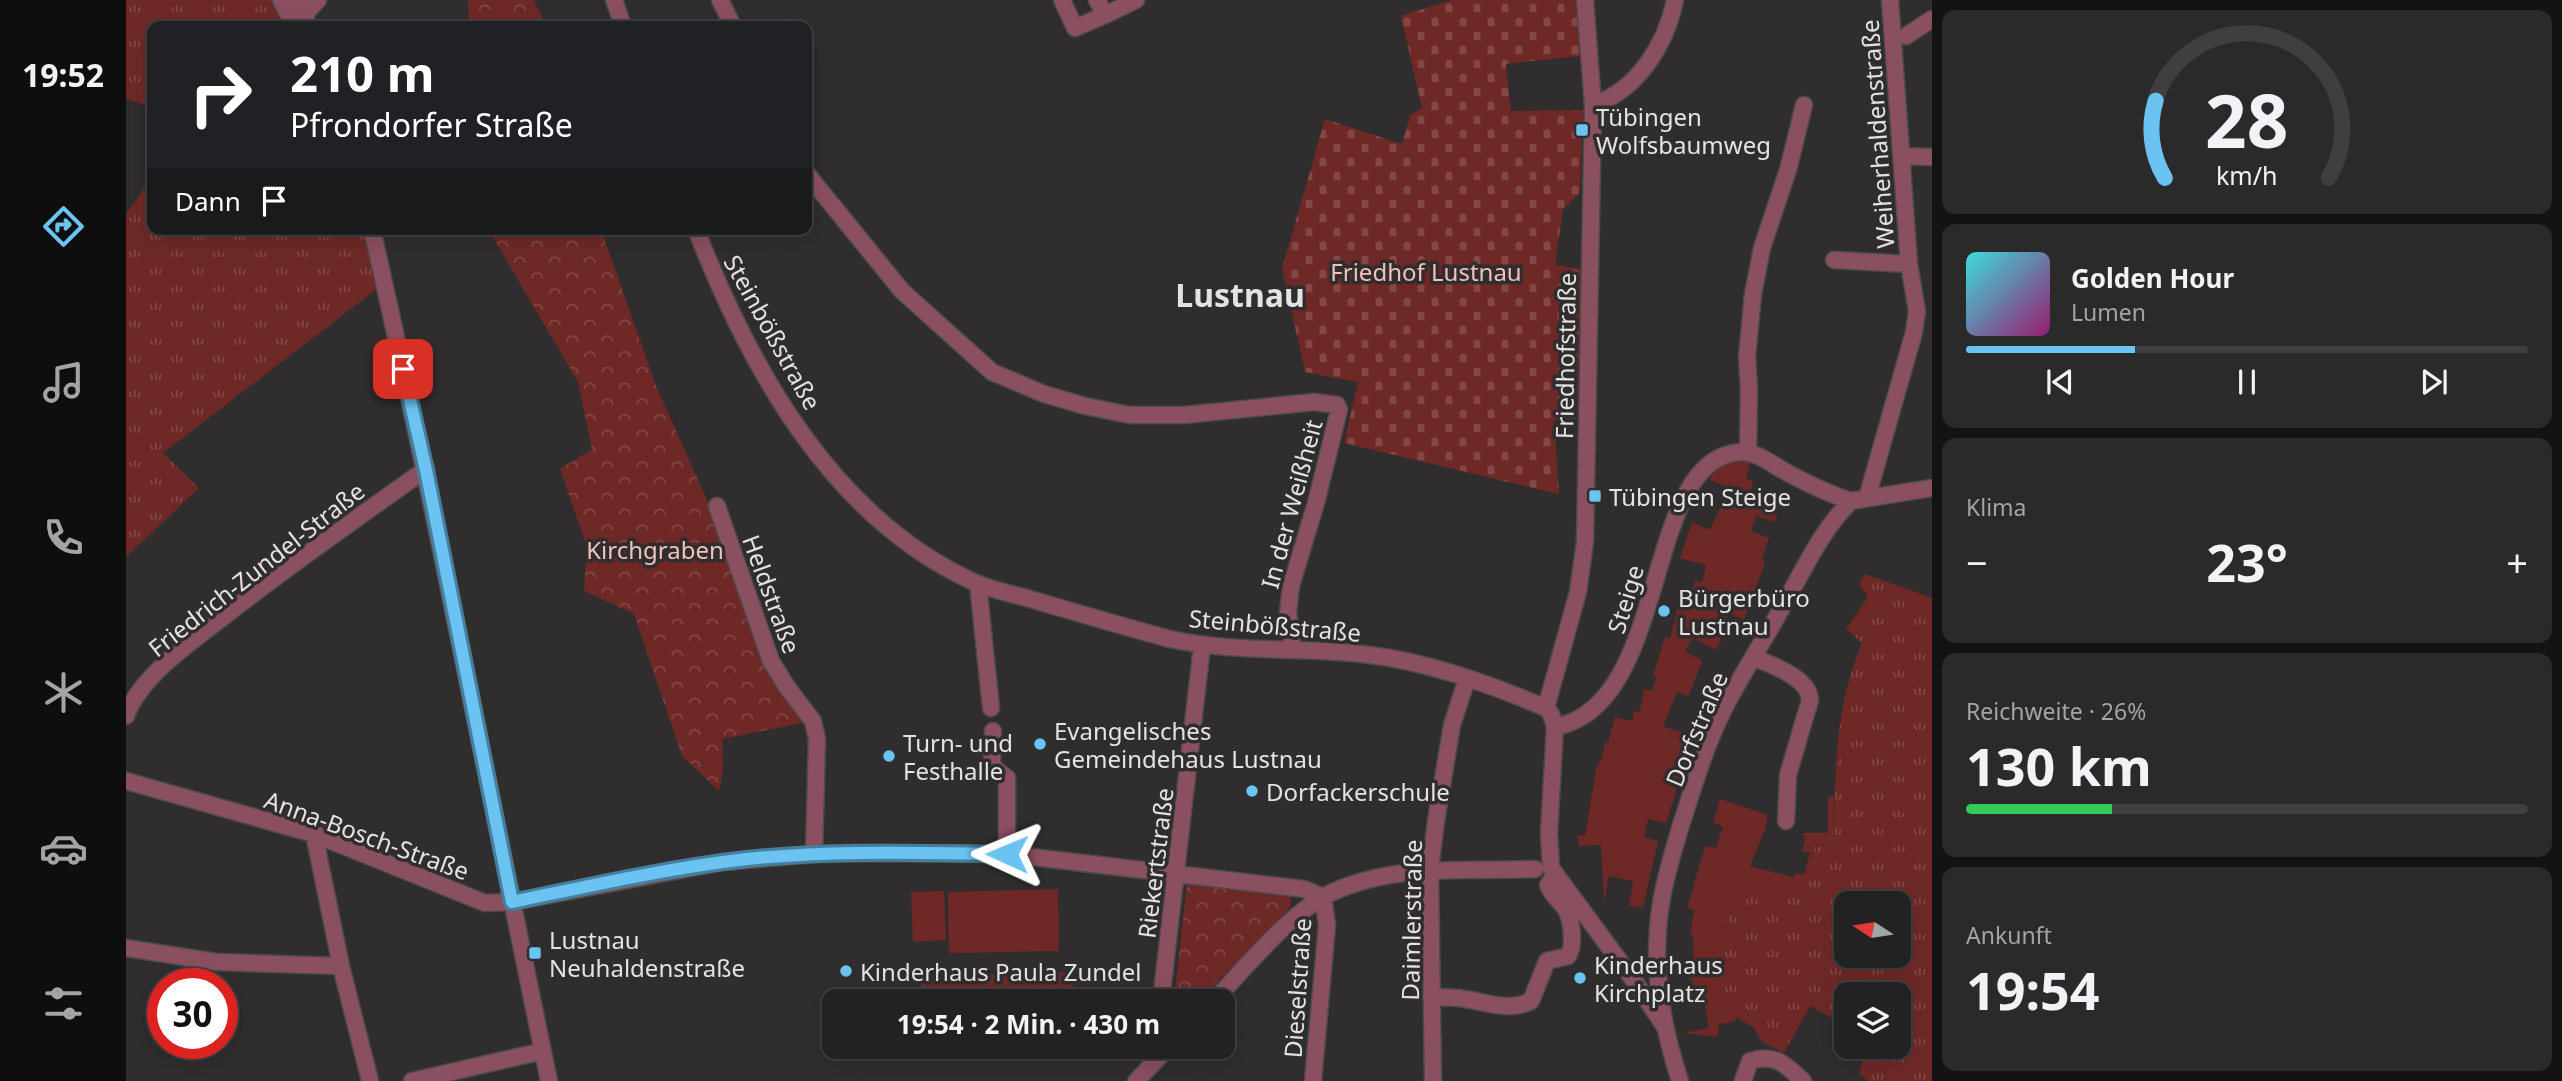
<!DOCTYPE html>
<html lang="de">
<head>
<meta charset="utf-8">
<style>
  body { margin:0; font-family:"Noto Sans",sans-serif; background:#2b2a2a; color:#f1f3f6; height:100vh; display:flex; flex-direction:column; font-size:26px; white-space:nowrap }
  * { box-sizing:border-box; margin:0 }
  p { font-size:23px; color:#a3a4a5 }
  .icon { flex:none; width:38px; height:38px; fill:none; stroke:currentColor; stroke-width:2; stroke-linecap:round; stroke-linejoin:round }
  .map { position:relative; flex:1; overflow:hidden }
  .side { display:flex; flex-direction:column; gap:10px; padding:10px; background:#131313; width:630px }
  .side>* { flex:none }
  .hud { position:absolute; left:21px; top:21px; width:665px; height:214px; border-radius:14px; box-shadow:0 7px 28px #0002,0 0 0 2px #403f40; background:#202124; color:#fff; overflow:hidden }
  .needle { width:46px; rotate:282deg }
  .controls { position:absolute; left:1708px; top:891px; display:grid; gap:14px }
  .controls a { display:grid; place-items:center; width:77px; height:77px; border-radius:14px; background:#232222; box-shadow:0 7px 28px #0002,0 0 0 2px #403f40; font-size:35px }
  .speed { position:absolute; left:21px; top:968px; display:flex; gap:14px; font-size:35px; font-weight:700; text-align:center }
  .speed>* { display:grid; place-content:center; width:91px; height:91px; border-radius:50%; background:#232222; box-shadow:0 7px 28px #0002,0 0 0 2px #403f40; line-height:1 }
  .speed .limit { border:10px solid #d22; background:#fff; color:#111 }
  .pin { position:absolute; display:grid; place-items:center; width:60px; height:60px; color:#fff; margin:-30px; border-radius:14px; box-shadow:0 4px 10px #0006 }
  .me { position:absolute; width:77px; margin:-38px; rotate:271deg; stroke-linejoin:round; filter:drop-shadow(0 0 5px #0008) }
  .turn { display:flex; align-items:center; gap:24px; height:147px; padding:0 28px; font-size:32px }
  .turn .icon { width:91px; height:91px; stroke-width:2.5 }
  .turn b { display:block; font-size:49px; line-height:60px }
  .then { display:flex; align-items:center; height:66px; padding:0 28px; background:#0003; gap:14px; font-size:26px }
  .big { font-size:52px; font-weight:700; line-height:1.1 }
  .side .card { flex:1; display:flex; flex-direction:column; justify-content:center; gap:10px; min-width:0; padding:0 24px; border-radius:14px; background:#2b2a2a }
  .side .dial { align-items:center; gap:0 }
  .dial svg { height:182px; overflow:visible; fill:none; stroke:#403f40; stroke-width:7; stroke-linecap:round; text-anchor:middle }
  .dial text { fill:#f1f3f6; stroke:none }
  .song { display:flex; align-items:center; gap:21px }
  .cover { width:84px; height:84px; border-radius:10px; background:linear-gradient(135deg,hsl(180 70% 55%),hsl(320 70% 35%)) }
  .played { height:7px; border-radius:4px; background:linear-gradient(90deg,#6bc3f2 30%,#403f40 30%) }
  .keys { display:flex; justify-content:space-around; direction:ltr }
  .heat { display:flex; justify-content:space-between; align-items:center; font-size:38px; direction:ltr }
  .charge { height:10px; border-radius:5px; background:linear-gradient(90deg,#34c759 26%,#403f40 0) }
  .trip { position:absolute; left:696px; top:989px; width:413px; height:70px; border-radius:14px; background:#232222; box-shadow:0 7px 28px #0002,0 0 0 2px #403f40; font-weight:700; line-height:70px; text-align:center }
  main { display:flex; flex:1; min-height:0 }
  .tab-bar { display:flex; flex-direction:column; width:126px; justify-content:space-around; align-items:center; background:#0e0e0e; color:#a3a4a5 }
  .tab-bar .icon { width:49px; height:49px }
  .tab-bar .on { color:#6bc3f2 }
  .tab-bar b { font-size:32px; color:#f1f3f6 }
  .map>svg:first-child { display:block }
  .grass { fill:url(#grass-tufts); fill-rule:evenodd }
  .cemetery { fill:url(#cemetery-stones) }
  .park { fill:url(#park-crowns) }
  .garden { fill:#6e2927 }
  .lines { fill:none; stroke-linecap:round; stroke-linejoin:round }
  .minor-casing { stroke:#4c4a4b; stroke-width:19 }
  .minor { stroke:#8b5060; stroke-width:16 }
  .route-casing { stroke:#467f9d; stroke-width:18 }
  .route { stroke:#6bc3f2; stroke-width:12 }
  .poi-dot { fill:#6bc3f2; stroke:#2f2d2e; stroke-width:2.5 }
  .labels { text-anchor:middle; dominant-baseline:central; stroke-width:7; stroke-linejoin:round; paint-order:stroke }
  .poi-label { font-size:24px; fill:#e4e2e3; stroke:#2f2d2e; text-anchor:start }
  .street-label { font-size:24px; fill:#e4e2e3; stroke:#2f2d2e }
  .park-label { font-size:24px; fill:#f3c0bb; stroke:#2f2d2e }
  .district-label { font-size:32px; font-weight:bold; fill:#e4e2e3; stroke:#2f2d2e }
</style>
</head>
<body>
<main>
<nav class="tab-bar">
<b>19:52</b>
<svg class="icon on" aria-label="directions" viewBox="0 0 24 24"><path d="M12 3l9 9-9 9-9-9zM9 14v-3h6M13 9l2 2-2 2"/></svg>
<svg class="icon" aria-label="music" viewBox="0 0 24 24"><path d="M9 18V5l10-2v13"/><circle cx="6" cy="18" r="3"/><circle cx="16" cy="16" r="3"/></svg>
<svg class="icon" aria-label="phone" viewBox="0 0 24 24"><path d="M5 4h4l2 5-3 2q2 4 5 5l2-3 5 2v4C11 20 4 13 5 4z"/></svg>
<svg class="icon" aria-label="climate" viewBox="0 0 24 24"><path d="M12 3v18M4 7l16 10M4 17L20 7"/></svg>
<svg class="icon" aria-label="car" viewBox="0 0 24 24"><path d="M5 17H2v-5l4-1 3-4h7l3 4 3 1v5h-3M9 17h6M6 11h13"/><circle cx="7" cy="17" r="2"/><circle cx="17" cy="17" r="2"/></svg>
<svg class="icon" aria-label="filters" viewBox="0 0 24 24"><path d="M4 7h16M4 17h16"/><circle cx="9" cy="7" r="2"/><circle cx="15" cy="17" r="2"/></svg>
</nav>
<div class="map">
<svg width="1806" height="1081" viewBox="0 0 1806 1081">
  <defs>
    <pattern id="grass-tufts" width="24" height="20" patternUnits="userSpaceOnUse" patternTransform="scale(1.75)"><rect width="24" height="20" fill="#6e2927"/><path d="M3 7l-1-3M5 7V3M7 7l1-3M15 17l-1-3M17 17v-4M19 17l1-3" fill="none" stroke="#834846"/></pattern>
    <pattern id="cemetery-stones" width="16" height="16" patternUnits="userSpaceOnUse" patternTransform="scale(1.75)"><rect width="16" height="16" fill="#6e2927"/><path d="M2 7V4a2 2 0 0 1 4 0v3zM10 15v-3a2 2 0 0 1 4 0v3z" fill="#834846"/></pattern>
    <pattern id="park-crowns" width="20" height="18" patternUnits="userSpaceOnUse" patternTransform="scale(1.75)"><rect width="20" height="18" fill="#6e2927"/><path d="M2 6a3 3 0 1 1 6 0M12 15a3 3 0 1 1 6 0" fill="none" stroke="#834846"/></pattern>
  </defs>
  <rect width="100%" height="100%" fill="#2f2d2e"/>
  <path class="grass" d="M0,0H170L183,26H26V107L0,99Z
    M26,177V229H248L261,281L37,453L73,488L0,557V214Z
    M1739,574L1806,598V1081H1743L1733,1074L1740,1047L1773,1046V994H1720V1025L1684,1006L1658,1053L1636,1042L1628,1028L1601,1011L1587,969L1600,964L1596,938L1612,885L1677,900L1689,846L1709,843C1708,776 1709,706 1736,643L1720,629L1742,597L1733,584ZM1720,903H1773V956H1720Z"/>
  <path class="cemetery" d="M1326,0H1451L1454,56L1380,64L1385,111L1457,110L1454,193L1437,209L1429,265L1456,269L1450,421L1428,420L1433,494L1218,443L1232,382L1179,372L1156,269L1199,119L1276,144L1284,115L1296,108L1275,16Z"/>
  <path class="park" d="M342,0H408L420,26H343Z
    M362,229H475L530,386L585,509L633,633L687,721L596,739L597,768L593,791L556,756L508,614L458,591L461,547L434,469L466,449L452,382Z
    M1061,882L1165,892V906L1073,1001H1048Z"/>
  <path class="garden" d="M1609,460L1624,462L1620,479L1627,480L1623,499L1652,506L1649,522L1630,516L1625,531L1643,538L1636,559L1639,563L1618,620L1603,613L1593,636L1595,640L1590,650L1567,638L1559,651L1576,661L1575,664L1563,696L1551,692L1537,727L1568,735L1540,823L1522,819L1518,837L1532,841L1517,907L1503,906L1507,881L1483,876L1478,903L1475,845L1453,846L1451,835L1459,836L1470,769L1475,760L1479,742L1482,743L1489,717L1506,721L1508,711L1514,712L1518,689L1526,691L1531,677L1527,676L1539,637L1544,638L1556,591L1566,594L1569,581L1576,582L1580,565L1554,558L1566,522L1584,530L1603,488L1584,480L1588,471Z
    M1708,796L1709,843L1689,846L1677,900L1612,885L1596,938L1600,964L1587,969L1601,1011L1611,1018L1608,1022L1593,1024L1592,1037L1558,1033L1583,1028L1579,1007L1564,978L1568,973L1567,935L1564,934L1568,910L1561,908L1579,846L1590,848L1597,826L1587,823L1594,799L1642,815L1639,830L1624,866L1668,877L1670,873L1678,875L1684,853L1676,851L1679,841L1677,833H1702V797Z
    M932,889L933,951L823,953L822,892Z
    M818,891L820,940L787,942L785,892Z
    M947,972L948,1001H795V975Z
    M796,1047H949V1056L796,1060Z"/>
  <g class="lines">
    <g class="minor-casing">
      <path id="minor" d="M155,0L168,26
        M171,0L183,26
        M488,0L497,26
        M594,0L607,26
        M936,0L949,28L979,15
        M971,0L979,15L1010,0
        M166,22L178,15L192,0
        M1780,36L1806,19
        M1467,105C1512,90 1540,44 1549,0
        M1776,156L1806,157
        M681,174L776,291L866,372L918,394L959,406L1004,415H1058L1188,402L1211,405L1213,410L1190,503L1165,586L1162,612L1167,650
        M246,229C310,512 364,797 423,1081
        M570,229C624,369 707,519 850,583C869,591 891,595 911,601C955,614 999,627 1044,639C1107,653 1172,647 1236,654C1300,661 1361,683 1420,708L1425,714L1429,727L1423,833L1425,868L1509,982L1539,1027
        M1708,260L1783,264
        M1622,453L1623,389L1621,357L1627,294L1636,248L1662,170L1678,105
        M1741,498L1788,332L1791,311L1783,264L1764,0
        M591,506L645,661L661,687L687,721L691,739L688,854
        M852,584L865,708
        M1628,657C1646,666 1683,677 1684,700L1662,775L1660,821
        M1420,708L1452,592L1459,542L1467,105L1459,0
        M0,716C15,674 71,638 105,611C168,562 234,516 300,469
        M1429,727C1546,706 1515,458 1614,452C1631,451 1648,466 1662,473C1682,484 1703,494 1725,501
        M867,731L866,763L869,769L881,778V854
        M0,781L188,834L359,903L386,902L596,862L688,854L737,853L881,854L1178,889L1197,897
        M188,834L215,966L244,1081
        M0,948L90,962L215,966
        M1305,997C1316,997 1328,997 1339,999C1360,1002 1384,1012 1405,1001L1421,961L1442,956C1449,946 1446,918 1439,908C1433,900 1425,894 1422,885L1429,875
        M1035,1001L1076,646
        M1088,1001C1118,969 1159,919 1197,897C1261,862 1339,872 1409,869
        M286,1081L417,1051
        M1010,1081L1044,1046
        M1187,1081L1201,925L1197,897
        M1307,1081L1304,870L1310,821L1326,725L1341,679
        M1554,1081C1538,1032 1528,981 1532,929C1534,894 1545,859 1555,825C1567,788 1578,750 1595,715C1612,680 1634,647 1653,613C1675,576 1694,531 1725,501L1806,488
        M1617,1081L1624,1061C1649,1053 1659,1064 1677,1081"/>
    </g>
    <use href="#minor" class="minor"/>
  </g>
  <g class="lines">
    <g class="route-casing">
      <path id="route" d="M277,369L300,470L386,902C463,886 542,868 621,859C707,850 794,853 881,854"/>
    </g>
    <use href="#route" class="route"/>
  </g>
  <g class="poi-dot">
    <rect x="1449" y="123" width="14" height="14" rx="3.5"/>
    <rect x="1462" y="489" width="14" height="14" rx="3.5"/>
    <circle cx="1538" cy="611" r="7"/>
    <circle cx="914" cy="744" r="7"/>
    <circle cx="763" cy="756" r="7"/>
    <circle cx="1126" cy="791" r="7"/>
    <rect x="402" y="946" width="14" height="14" rx="3.5"/>
    <circle cx="720" cy="971" r="7"/>
    <circle cx="1454" cy="978" r="7"/>
  </g>
  <g class="labels">
    <g class="poi-label">
      <text x="1470" y="116">Tübingen<tspan x="1470" dy="28">Wolfsbaumweg</tspan></text>
      <text x="1483" y="496">Tübingen Steige</text>
      <text x="1552" y="597">Bürgerbüro<tspan x="1552" dy="28">Lustnau</tspan></text>
      <text x="928" y="730">Evangelisches<tspan x="928" dy="28">Gemeindehaus Lustnau</tspan></text>
      <text x="777" y="742">Turn- und<tspan x="777" dy="28">Festhalle</tspan></text>
      <text x="1140" y="791">Dorfackerschule</text>
      <text x="423" y="939">Lustnau<tspan x="423" dy="28">Neuhaldenstraße</tspan></text>
      <text x="1468" y="964">Kinderhaus<tspan x="1468" dy="28">Kirchplatz</tspan></text>
      <text x="734" y="971">Kinderhaus Paula Zundel</text>
    </g>
    <g class="street-label">
      <text transform="translate(1751 134) rotate(-94)">Weiherhaldenstraße</text>
      <text transform="translate(647 332) rotate(61)">Steinbößstraße</text>
      <text transform="translate(1439 356) rotate(-89)">Friedhofstraße</text>
      <text transform="translate(1165 504) rotate(-75)">In der Weißheit</text>
      <text transform="translate(130 569) rotate(-38)">Friedrich-Zundel-Straße</text>
      <text transform="translate(646 594) rotate(70)">Heldstraße</text>
      <text transform="translate(1499 599) rotate(-73)">Steige</text>
      <text transform="translate(1149 625) rotate(5)">Steinbößstraße</text>
      <text transform="translate(1570 729) rotate(-67)">Dorfstraße</text>
      <text transform="translate(241 835) rotate(20)">Anna-Bosch-Straße</text>
      <text transform="translate(1029 863) rotate(-83)">Riekertstraße</text>
      <text transform="translate(1285 920) rotate(-89)">Daimlerstraße</text>
      <text transform="translate(1171 988) rotate(-86)">Dieselstraße</text>
    </g>
    <g class="park-label">
      <text x="1300" y="271">Friedhof Lustnau</text>
      <text x="529" y="549">Kirchgraben</text>
    </g>
    <g class="district-label">
      <text x="1114" y="294">Lustnau</text>
    </g>
  </g>
</svg>
<div class="controls">
<a><svg class="needle" viewBox="-14 -14 28 28"><path d="M0-13l5 13h-10z" fill="#e53935"/><path d="M0 13l5-13h-10z" fill="#a3a4a5"/></svg></a>
<a><svg class="icon" aria-label="layers" viewBox="0 0 24 24"><path d="M12 4l9 5-9 5-9-5zM3 14l9 5 9-5"/></svg></a>
</div>
<div class="speed"><div class="limit">30</div></div>
<div class="pin" style="left:277px;top:369px;background:#d93025"><svg class="icon" aria-label="arrive" viewBox="0 0 24 24"><path d="M6 21V4h12l-3 4 3 4H6"/></svg></div>
<svg class="me" style="left:881px;top:854px" viewBox="-20 -20 40 40"><path d="M0-17L14 15 0 8-14 15z" fill="#6bc3f2" stroke="#fff" stroke-width="4"/></svg>
<div class="trip">19:54 · 2 Min. · 430 m</div>
<div class="hud">
<div class="turn"><svg class="icon" aria-label="right" viewBox="0 0 24 24"><path d="M7 20v-9h11M14 6l5 5-5 5"/></svg><div><b>210 m</b>Pfrondorfer Straße</div></div>
<div class="then">Dann<svg class="icon" aria-label="arrive" viewBox="0 0 24 24"><path d="M6 21V4h12l-3 4 3 4H6"/></svg></div>
</div>
</div>
<section class="side">
<div class="card dial"><svg viewBox="0 0 100 80">
<path d="M14 69A42 42 0 1 1 86 69"/>
<path d="M14 69A42 42 0 0 1 10 35" stroke="#6bc3f2"/>
<text x="50" y="56" font-size="32" font-weight="700">28</text>
<text x="50" y="72" font-size="11">km/h</text>
</svg></div>
<div class="card">
<div class="song"><i class="cover"></i><div><b>Golden Hour</b><p>Lumen</p></div></div>
<div class="played"></div>
<div class="keys"><svg class="icon" aria-label="previous" viewBox="0 0 24 24"><path d="M18 5L8 12l10 7zM5 5v14"/></svg><svg class="icon" aria-label="pause" viewBox="0 0 24 24"><path d="M8 5v14M16 5v14"/></svg><svg class="icon" aria-label="next" viewBox="0 0 24 24"><path d="M6 5l10 7-10 7zM19 5v14"/></svg></div>
</div>
<div class="card"><p>Klima</p>
<div class="heat"><a>−</a><b class="big">23°</b><a>+</a></div>
</div>
<div class="card"><p>Reichweite · 26%</p><b class="big">130 km</b><div class="charge"></div></div>
<div class="card"><p>Ankunft</p><b class="big">19:54</b></div>
</section>
</main>
</body>
</html>
